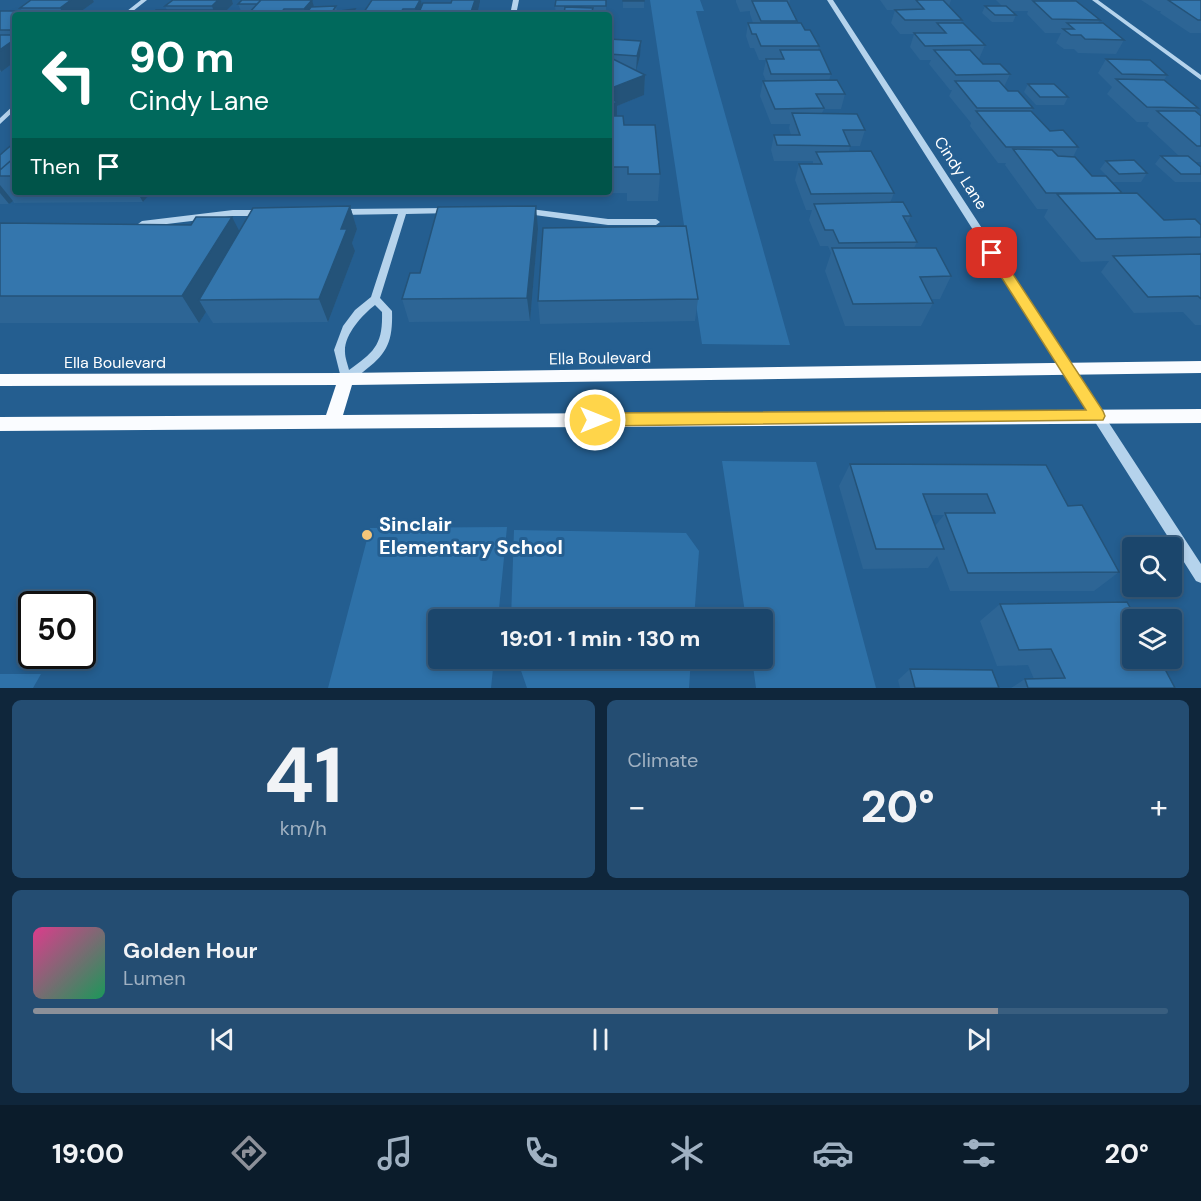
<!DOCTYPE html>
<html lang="en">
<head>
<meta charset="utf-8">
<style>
  body { margin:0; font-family:"DM Sans",sans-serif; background:#244d72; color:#f1f3f6; height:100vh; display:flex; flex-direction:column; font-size:22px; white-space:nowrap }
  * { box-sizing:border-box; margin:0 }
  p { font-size:20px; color:#a0b1c2 }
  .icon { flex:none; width:33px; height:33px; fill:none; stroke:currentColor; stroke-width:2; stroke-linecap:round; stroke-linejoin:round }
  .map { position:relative; height:688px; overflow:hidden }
  .panel { display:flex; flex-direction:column; gap:12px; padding:12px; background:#0f263b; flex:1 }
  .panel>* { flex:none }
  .guide { position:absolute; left:12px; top:12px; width:600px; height:183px; border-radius:6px; box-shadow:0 3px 9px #0003,0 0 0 2px #395e7f; background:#00695c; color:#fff; overflow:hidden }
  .controls { position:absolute; left:1122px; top:537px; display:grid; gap:12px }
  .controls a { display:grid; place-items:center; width:60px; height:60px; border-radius:6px; background:#1b466c; box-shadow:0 3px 9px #0003,0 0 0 2px #395e7f; font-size:30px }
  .speed { position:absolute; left:18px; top:591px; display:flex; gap:12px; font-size:30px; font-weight:700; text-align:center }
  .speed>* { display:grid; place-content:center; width:78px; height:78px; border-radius:50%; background:#1b466c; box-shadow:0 3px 9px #0003,0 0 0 2px #395e7f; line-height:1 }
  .speed .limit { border:3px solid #111; border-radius:9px; background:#fff; color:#111 }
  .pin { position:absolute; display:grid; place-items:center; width:51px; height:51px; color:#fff; margin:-26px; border-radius:12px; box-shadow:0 3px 9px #0006 }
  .me { position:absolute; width:66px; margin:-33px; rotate:90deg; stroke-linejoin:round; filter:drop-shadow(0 0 4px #0008) }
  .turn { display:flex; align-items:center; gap:21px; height:126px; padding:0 18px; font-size:27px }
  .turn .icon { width:78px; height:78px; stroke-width:2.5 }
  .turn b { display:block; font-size:42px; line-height:51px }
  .then { display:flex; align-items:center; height:57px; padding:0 18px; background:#0003; gap:12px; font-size:22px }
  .big { font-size:45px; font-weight:800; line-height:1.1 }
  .panel .widget { flex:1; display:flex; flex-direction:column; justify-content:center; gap:9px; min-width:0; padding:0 21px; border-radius:9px; background:#244d72 }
  .panel .dial { align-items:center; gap:0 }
  .dial b { font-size:78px; line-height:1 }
  .song { display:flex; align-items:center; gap:18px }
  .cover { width:72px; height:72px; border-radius:9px; background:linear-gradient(135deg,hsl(330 70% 55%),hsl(150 70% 35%)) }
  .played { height:6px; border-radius:3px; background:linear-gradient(90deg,#8c9099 85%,#395e7f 85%) }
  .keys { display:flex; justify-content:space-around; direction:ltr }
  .heat { display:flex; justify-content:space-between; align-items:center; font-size:33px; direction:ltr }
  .panel .tiles { flex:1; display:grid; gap:12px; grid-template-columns:1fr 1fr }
  .widget:last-child { grid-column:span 2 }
  .trip { position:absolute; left:428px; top:609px; width:345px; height:60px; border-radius:6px; background:#1b466c; box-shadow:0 3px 9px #0003,0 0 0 2px #395e7f; font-weight:800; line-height:60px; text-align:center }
  .dock { display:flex; height:96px; justify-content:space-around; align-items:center; background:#0b1c2b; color:#a0b1c2 }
  .dock .icon { width:42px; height:42px }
  .dock .on { color:#8c9099 }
  .dock b { font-size:27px; color:#f1f3f6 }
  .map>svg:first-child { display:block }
  .green { fill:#2e71a8 }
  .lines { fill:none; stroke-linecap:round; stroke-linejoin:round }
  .minor { fill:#b5d3ec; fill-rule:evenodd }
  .major { fill:#fafcff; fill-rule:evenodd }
  .wall { fill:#2d6595; fill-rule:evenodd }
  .shaded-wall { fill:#245379 }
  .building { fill:#3476ad; stroke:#245379; stroke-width:1.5 }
  .route { fill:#ffd54a; stroke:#a68a30; stroke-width:1.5 }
  .poi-dot { fill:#f6c679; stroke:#245e90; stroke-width:2 }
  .labels { text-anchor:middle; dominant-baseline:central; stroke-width:6; stroke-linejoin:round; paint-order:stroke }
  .street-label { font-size:16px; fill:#fff; stroke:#245e90 }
  .near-poi-label { font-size:20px; font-weight:bold; fill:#fff; stroke:#245e90; text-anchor:start }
</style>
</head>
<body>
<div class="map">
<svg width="1201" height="688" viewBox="0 0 1201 688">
  <rect width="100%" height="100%" fill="#245e90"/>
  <path class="green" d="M650,0H700L704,11H696L790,345L702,344Z
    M722,461L816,462L876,688H756L752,659L762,658V620L746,619Z
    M507,527L498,619L438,620V658L494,659L491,688H328L370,528Z
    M514,530L686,533L699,551L694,619H511Z
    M517,659H691L689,688H527Z
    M0,674H41L33,688H0Z"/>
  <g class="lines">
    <path class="minor" d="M141,0H147L128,15H122Z
      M513,0H519L516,15H510Z
      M827,0H833L1201,564V583L1196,581Z
      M1092,0H1098L1201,75V80Z
      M15,104V110L0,124V118Z
      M450,208L453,209V213L406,214L380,298L392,311C393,342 387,354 363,372C356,377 351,384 342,382L334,350L343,326L355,310L371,297L398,214L340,215L336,212L340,209ZM375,305L382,312C383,345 374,352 349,370C348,365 345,358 345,352C344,335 362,315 375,305Z
      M523,208L608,219H656L660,222L656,225H608L520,213V209Z
      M233,210H264L268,213L264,216H233L142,227L138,224L142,221Z"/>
    <path class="major" d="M1201,361V373L352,385L343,415L1201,409V423L0,431V417L326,415L336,385L0,386V374L346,373Z"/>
  </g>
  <path class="wall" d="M31,0H93L94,2L76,15H15V60L13,61V63L1,72H0V11H22L20,8Z
    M173,0H232L233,4L222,15H150L167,10L165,6Z
    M242,0L314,6H336L337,12L355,9L356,15H247L251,11H241L238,4Z
    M372,0L422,7L451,3L452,0H480V2L477,15H362Z
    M606,0V15H556L555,6Z
    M623,0H644V8H623Z
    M736,0H790L789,6L797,21V23L805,30L819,46L818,50L831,74L829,80L845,94L841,109H824L822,113L865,130L860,146H850L849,151L894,193L890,203L911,216L907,224L917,242L914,248L951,276L940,299H931L933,303L921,326H845L825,271L831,253L828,246H820L809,220L812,210H806L795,180L799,164H813V161H774L771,150L774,135H791L789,128L790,124H771L760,96L763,81H766L763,74L766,60H759L754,48H750L746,36L748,23H753L750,14V11L740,12L736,2Z
    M880,0H951L949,6L962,20L961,23L985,45L979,59L983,64L1010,74L1004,87L1008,91L1033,108L1032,111L1050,131L1078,147L1073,157L1092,176L1164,220L1201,225V252L1199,254H1201V325H1195L1183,312L1134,313L1101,272L1109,261L1081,262L1044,217L1048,209H1037L1005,165L1006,163H998L970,126L971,123L949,96L952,90H950L929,64L931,60H920L910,47L914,34H900L891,23L895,10H887Z
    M996,0H1071L1070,1L1100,20L1098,23L1124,40L1116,54L1078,53L1074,49H1064L1056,43L1061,33H1045L1027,14L1028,11H1011L1016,15L1013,22H992L982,13L985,6H1002Z
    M1141,0H1201V33H1190L1160,13L1161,11H1158Z
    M609,39L640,56L636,70L645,75L644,95L617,106V116L660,174L658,201H627V193L309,192L307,196H148L143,202L14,203L13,201L9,204H0V155L15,142V192H609Z
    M1106,59L1167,75L1164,80L1198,108L1196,111L1201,116V162H1195L1201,167V182H1175L1155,164L1161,156H1179L1147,126L1149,122H1137L1107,94L1112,87L1098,73Z
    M1028,84L1068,97L1064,105H1036L1024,92Z
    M1106,161L1147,173L1141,182H1113L1100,169Z
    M350,206L357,229L352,243L355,251L328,322L213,323L206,312L199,323H0V223L239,231Z
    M538,229L530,321L409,322L402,299L420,273Z
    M698,299L695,321L540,324L538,301Z
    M850,464L1068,506L1119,572L1094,591H950L937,556L928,568L863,569L839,486ZM931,515H944L935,526Z
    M1000,604L1175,688H1011L1025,679H1034L1028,665L997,666L980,621Z
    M910,669L999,688H900L898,680Z"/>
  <path class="shaded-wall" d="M71,0H93L94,2L76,15H64L60,8Z
    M218,0H232L233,4L222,15H215L212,6Z
    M312,0L316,14L306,15L304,9Z
    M421,0L423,13L422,15H417L415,9Z
    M475,0H480V2L477,15H470Z
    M284,9L286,15H279Z
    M355,9L356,15H351Z
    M403,9L404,15H399Z
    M212,10L213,15H207Z
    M51,11L54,15H46Z
    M15,39V60L13,61V63L1,72L0,69V51L1,49Z
    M641,41L640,56L636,71L637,56Z
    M645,75L644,95L617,106V123L609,127V89Z
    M0,185L13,201L9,204L0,193Z
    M137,192H145L148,196L143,202Z
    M350,206L357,229L352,243L355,251L328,322L319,299L341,229Z
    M536,206L538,229L530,321L527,298Z
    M232,217L246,244L199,300L206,312L199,323L182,296Z"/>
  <path class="building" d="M31,0H71L60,8H20Z
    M173,0H218L212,6H165Z
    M242,0H263H261L257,4H238Z
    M261,0H312L304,9H284L279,15H247Z
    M372,0H420L415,9H403L399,15H362Z
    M452,0H475L470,15H418L423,3H451Z
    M556,0H606V6H555Z
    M623,0H644V1H623Z
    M916,0H943L962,20H905L895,10L924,9Z
    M1168,0H1201V20H1198Z
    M752,1H787L797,21H761Z
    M1033,1H1076L1100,20L1052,19Z
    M336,6L332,12L355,9L351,15H305L311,7Z
    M985,6H1006L1016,15H995Z
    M565,7L593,8L592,11H605V15H564Z
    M156,10H212L207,15H150Z
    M0,11H51L46,15H15V30H0Z
    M748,23H801L805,30H810L819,46H761L756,34H752Z
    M937,23H963L985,45L925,46L914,33H946Z
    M1067,23H1103L1124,40L1085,39L1081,35H1071L1063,29H1074Z
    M0,35H15V39L1,49H4L0,51Z
    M609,39L641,41L637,56L609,54Z
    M780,50H820L831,74H771L766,59H784Z
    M934,50H970L983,64H1000L1010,74L956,75Z
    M609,57L645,75L609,89Z
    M1106,59L1150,60L1167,75L1122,74Z
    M1116,79L1164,80L1198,108L1147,107Z
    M837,80L845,94H816L824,108L775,109L763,81Z
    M955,81H999L1008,91H1018L1033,108H977Z
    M1028,84H1054L1068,97H1040Z
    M609,89L615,93L609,95Z
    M609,98L617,102L609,106Z
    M976,111H1031L1050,131L1063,130L1078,147H1006Z
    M1157,111H1195L1201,116V146H1197Z
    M792,113L857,114L865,130H843L850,146L777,145L774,135H800Z
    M609,116H623L624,125H655L660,174H628V167H609Z
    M15,142V157L0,170V155Z
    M1013,149L1052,150L1058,156L1075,157L1092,176H1106L1122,193H1046Z
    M871,151L894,193L811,194L799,164H822L816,152Z
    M1161,156H1188L1201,167V174H1181Z
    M15,157V176H0V170Z
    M1134,160L1147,173L1119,174L1106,161Z
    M1137,193L1164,220L1195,219L1201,225V237L1096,239L1057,194Z
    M903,202L911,216H903L917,242L839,243L833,230H825L814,204Z
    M350,206L341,229H347L319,299L199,300L253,208Z
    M536,206L527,298L402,299L410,273H420L438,207Z
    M196,217H232L182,296H0V223L191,225Z
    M686,226L698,299L538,301L543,228Z
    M832,248H936L951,276L920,277L933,303L853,304Z
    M1201,254V299L1198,296L1148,297L1113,256Z
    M850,464L1046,465L1068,506L1082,505L1119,572L968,573L945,513H995L987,494H923L944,549H876Z
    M1127,602L1137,620H1132V658H1159L1175,688H1028L1025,679L1065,678L1051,649L1019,650L1000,604Z
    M910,669L992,670L999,688H915Z"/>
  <path class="route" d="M992,249L997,250L1103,411L1105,416L1103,420L595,426L587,420L595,413L1086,410L986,253Z"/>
  <circle class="poi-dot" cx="367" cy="535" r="6"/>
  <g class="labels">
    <g class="street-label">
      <text transform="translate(961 173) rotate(57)">Cindy Lane</text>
      <text transform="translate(600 358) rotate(-1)">Ella Boulevard</text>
      <text x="115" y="362">Ella Boulevard</text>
    </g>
    <g class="near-poi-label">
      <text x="379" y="524">Sinclair<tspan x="379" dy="23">Elementary School</tspan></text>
    </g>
  </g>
</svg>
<div class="controls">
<a><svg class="icon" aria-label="search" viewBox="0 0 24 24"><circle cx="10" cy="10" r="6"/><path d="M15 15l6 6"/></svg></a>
<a><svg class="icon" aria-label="layers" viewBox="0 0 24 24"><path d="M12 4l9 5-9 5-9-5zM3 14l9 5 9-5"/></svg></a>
</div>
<div class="speed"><div class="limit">50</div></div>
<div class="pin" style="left:992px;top:253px;background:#d93025"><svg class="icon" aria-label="arrive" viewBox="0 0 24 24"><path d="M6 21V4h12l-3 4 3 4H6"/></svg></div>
<svg class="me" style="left:595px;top:420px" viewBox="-20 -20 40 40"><circle r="17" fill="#ffd54a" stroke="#fff" stroke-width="3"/><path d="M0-11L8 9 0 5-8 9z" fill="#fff"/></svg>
<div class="trip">19:01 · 1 min · 130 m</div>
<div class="guide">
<div class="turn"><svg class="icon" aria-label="left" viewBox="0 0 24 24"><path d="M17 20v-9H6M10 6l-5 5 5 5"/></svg><div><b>90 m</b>Cindy Lane</div></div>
<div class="then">Then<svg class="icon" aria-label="arrive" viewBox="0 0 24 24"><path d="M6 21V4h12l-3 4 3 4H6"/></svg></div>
</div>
</div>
<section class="panel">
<div class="tiles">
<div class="widget dial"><b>41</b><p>km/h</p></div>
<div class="widget"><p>Climate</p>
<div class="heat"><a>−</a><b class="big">20°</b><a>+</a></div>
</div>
<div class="widget">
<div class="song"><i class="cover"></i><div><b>Golden Hour</b><p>Lumen</p></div></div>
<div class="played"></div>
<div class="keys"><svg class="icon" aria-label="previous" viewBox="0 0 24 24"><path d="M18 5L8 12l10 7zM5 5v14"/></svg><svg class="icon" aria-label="pause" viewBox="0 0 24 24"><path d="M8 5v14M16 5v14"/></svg><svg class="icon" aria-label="next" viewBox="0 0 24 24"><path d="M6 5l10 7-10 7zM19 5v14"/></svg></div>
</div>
</div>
</section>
<nav class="dock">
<b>19:00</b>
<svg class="icon on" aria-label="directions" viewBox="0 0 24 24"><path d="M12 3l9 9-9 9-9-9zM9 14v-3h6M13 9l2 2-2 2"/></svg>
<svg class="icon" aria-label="music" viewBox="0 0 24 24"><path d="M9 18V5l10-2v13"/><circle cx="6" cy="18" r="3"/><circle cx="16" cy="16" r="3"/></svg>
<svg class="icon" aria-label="phone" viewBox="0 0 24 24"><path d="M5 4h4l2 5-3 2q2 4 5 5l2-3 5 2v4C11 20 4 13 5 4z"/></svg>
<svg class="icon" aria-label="climate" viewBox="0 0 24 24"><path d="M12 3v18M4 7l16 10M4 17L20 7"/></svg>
<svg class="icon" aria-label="car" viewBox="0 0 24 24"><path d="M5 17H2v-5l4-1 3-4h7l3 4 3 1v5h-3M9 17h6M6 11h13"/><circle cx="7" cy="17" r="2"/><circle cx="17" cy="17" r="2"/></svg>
<svg class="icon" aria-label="filters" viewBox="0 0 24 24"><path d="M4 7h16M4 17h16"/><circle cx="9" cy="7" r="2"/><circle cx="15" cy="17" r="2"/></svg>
<b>20°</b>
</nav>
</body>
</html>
